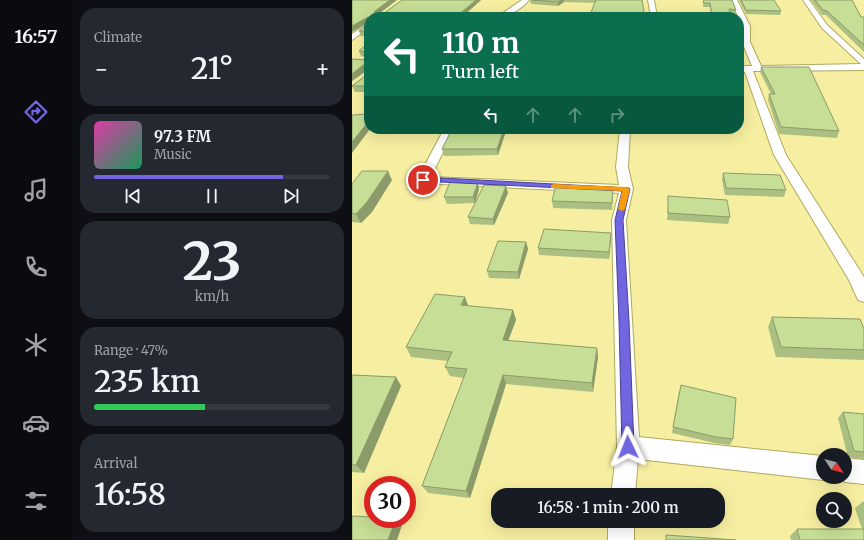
<!DOCTYPE html>
<html lang="en">
<head>
<meta charset="utf-8">
<style>
  body { margin:0; font-family:Merriweather,serif; background:#242831; color:#f1f3f6; height:100vh; display:flex; flex-direction:column; font-size:15px; white-space:nowrap }
  * { box-sizing:border-box; margin:0 }
  p { font-size:13px; color:#9ea1a6 }
  .icon { flex:none; width:22px; height:22px; fill:none; stroke:currentColor; stroke-width:2; stroke-linecap:round; stroke-linejoin:round }
  .map { position:relative; flex:1; overflow:hidden }
  .side { display:flex; flex-direction:column; gap:8px; padding:8px; background:#0d0f14; width:280px }
  .side>* { flex:none }
  .hud { position:absolute; left:12px; top:12px; width:380px; height:122px; border-radius:16px; box-shadow:0 4px 16px #0002; background:#0b6e4f; color:#fff; overflow:hidden }
  .needle { width:26px; rotate:126deg }
  .controls { position:absolute; left:464px; top:448px; display:grid; gap:8px }
  .controls a { display:grid; place-items:center; width:36px; height:36px; border-radius:50%; background:#171b24; box-shadow:0 4px 16px #0002; font-size:20px }
  .speed { position:absolute; left:12px; top:476px; display:flex; gap:8px; font-size:20px; font-weight:700; text-align:center }
  .speed>* { display:grid; place-content:center; width:52px; height:52px; border-radius:50%; background:#171b24; box-shadow:0 4px 16px #0002; line-height:1 }
  .speed .limit { border:6px solid #d22; background:#fff; color:#111 }
  .pin { position:absolute; display:grid; place-items:center; width:34px; height:34px; color:#fff; margin:-17px; border:2px solid #fff; border-radius:50%; box-shadow:0 1px 4px #0007 }
  .me { position:absolute; width:44px; margin:-22px; rotate:358deg; stroke-linejoin:round; filter:drop-shadow(0 0 3px #0008) }
  .turn { display:flex; align-items:center; gap:14px; height:84px; padding:0 12px; font-size:18px }
  .turn .icon { width:52px; height:52px; stroke-width:2.5 }
  .turn b { display:block; font-size:28px; line-height:34px }
  .lanes { display:flex; align-items:center; height:38px; padding:0 12px; background:#0003; justify-content:center; gap:20px; direction:ltr }
  .lanes .off { opacity:.35 }
  .big { font-size:30px; font-weight:600; line-height:1.1 }
  .side .widget { flex:1; display:flex; flex-direction:column; justify-content:center; gap:6px; min-width:0; padding:0 14px; border-radius:16px; background:#242831 }
  .side .dial { align-items:center; gap:0 }
  .dial b { font-size:52px; line-height:1 }
  .song { display:flex; align-items:center; gap:12px }
  .cover { width:48px; height:48px; border-radius:6px; background:linear-gradient(135deg,hsl(320 70% 55%),hsl(150 70% 35%)) }
  .played { height:4px; border-radius:2px; background:linear-gradient(90deg,#7166e0 80%,#363941 80%) }
  .keys { display:flex; justify-content:space-around; direction:ltr }
  .heat { display:flex; justify-content:space-between; align-items:center; font-size:22px; direction:ltr }
  .charge { height:6px; border-radius:3px; background:linear-gradient(90deg,#34c759 47%,#363941 0) }
  .trip { position:absolute; left:139px; top:488px; width:234px; height:40px; border-radius:16px; background:#171b24; box-shadow:0 4px 16px #0002; font-weight:600; line-height:40px; text-align:center }
  main { display:flex; flex:1; min-height:0 }
  .menu { display:flex; flex-direction:column; width:72px; justify-content:space-around; align-items:center; background:#090b0e; color:#9ea1a6 }
  .menu .icon { width:28px; height:28px }
  .menu .selected { color:#7166e0 }
  .menu b { font-size:18px; color:#f1f3f6 }
  .map>svg:first-child { display:block }
  .lines { fill:none; stroke-linecap:round; stroke-linejoin:round }
  .street-casing { stroke:#b0a95e; stroke-width:2 }
  .street { fill:#fff; fill-rule:evenodd }
  .wall { fill:#aabf81 }
  .shaded-wall { fill:#8b9b69 }
  .building { fill:#c6de96; stroke:#8b9b69 }
  .route { fill:#7166e0; stroke:#494292 }
  .slow { fill:#f59e0b }
</style>
</head>
<body>
<main>
<nav class="menu">
<b>16:57</b>
<svg class="icon selected" aria-label="directions" viewBox="0 0 24 24"><path d="M12 3l9 9-9 9-9-9zM9 14v-3h6M13 9l2 2-2 2"/></svg>
<svg class="icon" aria-label="music" viewBox="0 0 24 24"><path d="M9 18V5l10-2v13"/><circle cx="6" cy="18" r="3"/><circle cx="16" cy="16" r="3"/></svg>
<svg class="icon" aria-label="phone" viewBox="0 0 24 24"><path d="M5 4h4l2 5-3 2q2 4 5 5l2-3 5 2v4C11 20 4 13 5 4z"/></svg>
<svg class="icon" aria-label="climate" viewBox="0 0 24 24"><path d="M12 3v18M4 7l16 10M4 17L20 7"/></svg>
<svg class="icon" aria-label="car" viewBox="0 0 24 24"><path d="M5 17H2v-5l4-1 3-4h7l3 4 3 1v5h-3M9 17h6M6 11h13"/><circle cx="7" cy="17" r="2"/><circle cx="17" cy="17" r="2"/></svg>
<svg class="icon" aria-label="filters" viewBox="0 0 24 24"><path d="M4 7h16M4 17h16"/><circle cx="9" cy="7" r="2"/><circle cx="15" cy="17" r="2"/></svg>
</nav>
<section class="side">
<div class="widget"><p>Climate</p>
<div class="heat"><a>−</a><b class="big">21°</b><a>+</a></div>
</div>
<div class="widget">
<div class="song"><i class="cover"></i><div><b>97.3 FM</b><p>Music</p></div></div>
<div class="played"></div>
<div class="keys"><svg class="icon" aria-label="previous" viewBox="0 0 24 24"><path d="M18 5L8 12l10 7zM5 5v14"/></svg><svg class="icon" aria-label="pause" viewBox="0 0 24 24"><path d="M8 5v14M16 5v14"/></svg><svg class="icon" aria-label="next" viewBox="0 0 24 24"><path d="M6 5l10 7-10 7zM19 5v14"/></svg></div>
</div>
<div class="widget dial"><b>23</b><p>km/h</p></div>
<div class="widget"><p>Range · 47%</p><b class="big">235 km</b><div class="charge"></div></div>
<div class="widget"><p>Arrival</p><b class="big">16:58</b></div>
</section>
<div class="map">
<svg width="512" height="540" viewBox="0 0 512 540">
  <rect width="100%" height="100%" fill="#f6efa1"/>
  <g class="lines">
    <g class="street-casing">
      <path id="street" d="M170,0H177C170,9 156,17 145,17Z
        M296,0H302L305,17H299Z
        M379,0H385L398,26V42L409,66L509,64L470,28L451,0H457L475,25L512,59V70L401,71L434,155L512,277V302L506,300L497,280L422,155L393,72H387V66H400L390,42V26Z
        M17,23V28L0,40V34Z
        M92,129H102L79,177L267,185L264,167L268,129H278L276,167L281,189L274,220L287,437L471,456V477H477L471,480L286,459L283,495H259L265,447L260,220L267,193L67,183L65,180Z
        M493,458L512,460V484L493,482L485,478L484,477H493Z
        M256,521H282V540H256Z"/>
    </g>
    <use href="#street" class="street"/>
  </g>
  <path class="wall" d="M0,0H45L27,13L31,14L50,0H129L110,17H17V36H9L7,31L16,24V22L0,32Z
    M178,0H290L243,3L212,2L206,6L179,4Z
    M352,0L384,10L383,14H378L379,17H359L358,7H351Z
    M387,0H422L429,11L428,15L394,14Z
    M459,0H500L509,17H512V52L474,15H470Z
    M17,42V92H3L0,86L16,74V69L0,81V59L16,60V57L9,56L7,51Z
    M409,67L487,131L485,138L427,134L416,100L417,94H419L408,72Z
    M100,129H154V131L146,155L92,156L90,149Z
    M371,173L434,190L432,197L373,195L370,180Z
    M40,180L20,212L9,223L0,222V184Z
    M127,189L123,203L95,204L92,197Z
    M156,193L142,225L118,224L116,217Z
    M261,194L260,210L201,208L200,201Z
    M316,196L378,217L376,224L315,220L316,202Z
    M259,233L257,259L187,255L186,248Z
    M174,242L176,249L167,279L137,278L135,271Z
    M113,297L116,306L161,310L164,320L156,341L245,348L246,357L241,392L154,384L118,498L76,493L70,486L112,378L98,376L93,367L96,361L59,357L54,347Z
    M420,317L512,329V360L424,357L416,327Z
    M0,375L44,377L49,386L12,473L0,472Z
    M327,391L381,439L378,445L362,443L320,433Z
    M491,412L512,414V459L496,457L486,418Z
    M512,501V540H439L438,536L445,529H510L503,508Z"/>
  <path class="shaded-wall" d="M38,0H45L24,16L22,13L23,11Z
    M124,0H129L110,17H104Z
    M209,0H212V2L206,6V2Z
    M16,17L17,22L0,32V26Z
    M14,63L17,69L0,81V74Z
    M17,121V129H18L0,153V142Z
    M152,129H154V131L146,155L145,149Z
    M36,171L40,180L20,212L9,223L4,214Z
    M126,182L127,189L123,203L121,197Z
    M154,186L156,193L142,225L141,219Z
    M259,233V240L257,259V252Z
    M174,242L176,249L167,279L166,272Z
    M113,297L116,306L109,305Z
    M161,310L164,320L153,349L151,340Z
    M245,348L246,357L241,392L240,383Z
    M151,375L154,384L118,498L114,491Z
    M44,377L49,386L12,473L4,465Z
    M44,519L50,525L45,540H36Z"/>
  <path class="building" d="M0,0H38L23,11L22,13L31,14L50,0H124L104,17H17V31H7L16,24V17L0,26Z
    M180,0H209L206,2Z
    M244,0H290L293,17H237Z
    M352,0H380L384,10L377,9L379,17H360L358,3H351Z
    M389,0H422L429,11L394,10Z
    M463,0H500L509,17H512V45L475,11L471,10Z
    M17,42V86H0L16,74V65L14,63L0,74V59L16,60V52L7,51Z
    M409,67H457L487,131L429,127L417,94H423Z
    M17,114V121L0,142V115Z
    M100,129H152L145,149H90Z
    M10,171H36L15,202L4,214L0,213V184Z
    M371,173L428,175L434,190L374,188Z
    M98,182H126L121,197H92Z
    M132,185L154,186L141,219L116,217Z
    M204,185L261,187L260,203L200,201Z
    M316,196L375,200L378,217L316,213Z
    M192,229L259,233L257,252L186,248Z
    M146,241L174,242L166,272L135,271Z
    M83,294L113,297L109,305L161,310L151,340L245,348L240,383L151,375L114,491L70,486L115,369L93,367L100,352L54,347Z
    M420,317L508,319L512,329V350L429,347Z
    M0,375L44,377L4,465H0Z
    M329,385L384,398L381,439L364,437L321,427Z
    M491,412L512,414V452L502,451Z
    M0,516L21,517V519H44L36,540H0Z
    M445,529H512V540H448Z
    M314,535L384,540H314Z"/>
  <path class="route" d="M71,177L277,188L278,189L271,220L277,321L282,447L281,451L276,453L271,451L270,447L267,321L263,220L270,191L68,181V178Z"/>
  <path class="slow" d="M202,184L274,187L278,189L273,209L270,211L266,209L270,191L199,188V185Z"/>
</svg>
<div class="controls">
<a><svg class="needle" viewBox="-14 -14 28 28"><path d="M0-13l5 13h-10z" fill="#e53935"/><path d="M0 13l5-13h-10z" fill="#9ea1a6"/></svg></a>
<a><svg class="icon" aria-label="search" viewBox="0 0 24 24"><circle cx="10" cy="10" r="6"/><path d="M15 15l6 6"/></svg></a>
</div>
<div class="speed"><div class="limit">30</div></div>
<div class="pin" style="left:71px;top:180px;background:#d93025"><svg class="icon" aria-label="arrive" viewBox="0 0 24 24"><path d="M6 21V4h12l-3 4 3 4H6"/></svg></div>
<svg class="me" style="left:276px;top:447px" viewBox="-20 -20 40 40"><path d="M0-17L14 15 0 8-14 15z" fill="#7166e0" stroke="#fff" stroke-width="4"/></svg>
<div class="trip">16:58 · 1 min · 200 m</div>
<div class="hud">
<div class="turn"><svg class="icon" aria-label="left" viewBox="0 0 24 24"><path d="M17 20v-9H6M10 6l-5 5 5 5"/></svg><div><b>110 m</b>Turn left</div></div>
<div class="lanes"><svg class="icon" aria-label="left" viewBox="0 0 24 24"><path d="M17 20v-9H6M10 6l-5 5 5 5"/></svg><svg class="icon off" aria-label="ahead" viewBox="0 0 24 24"><path d="M12 20V5M6 11l6-6 6 6"/></svg><svg class="icon off" aria-label="ahead" viewBox="0 0 24 24"><path d="M12 20V5M6 11l6-6 6 6"/></svg><svg class="icon off" aria-label="right" viewBox="0 0 24 24"><path d="M7 20v-9h11M14 6l5 5-5 5"/></svg></div>
</div>
</div>
</main>
</body>
</html>
